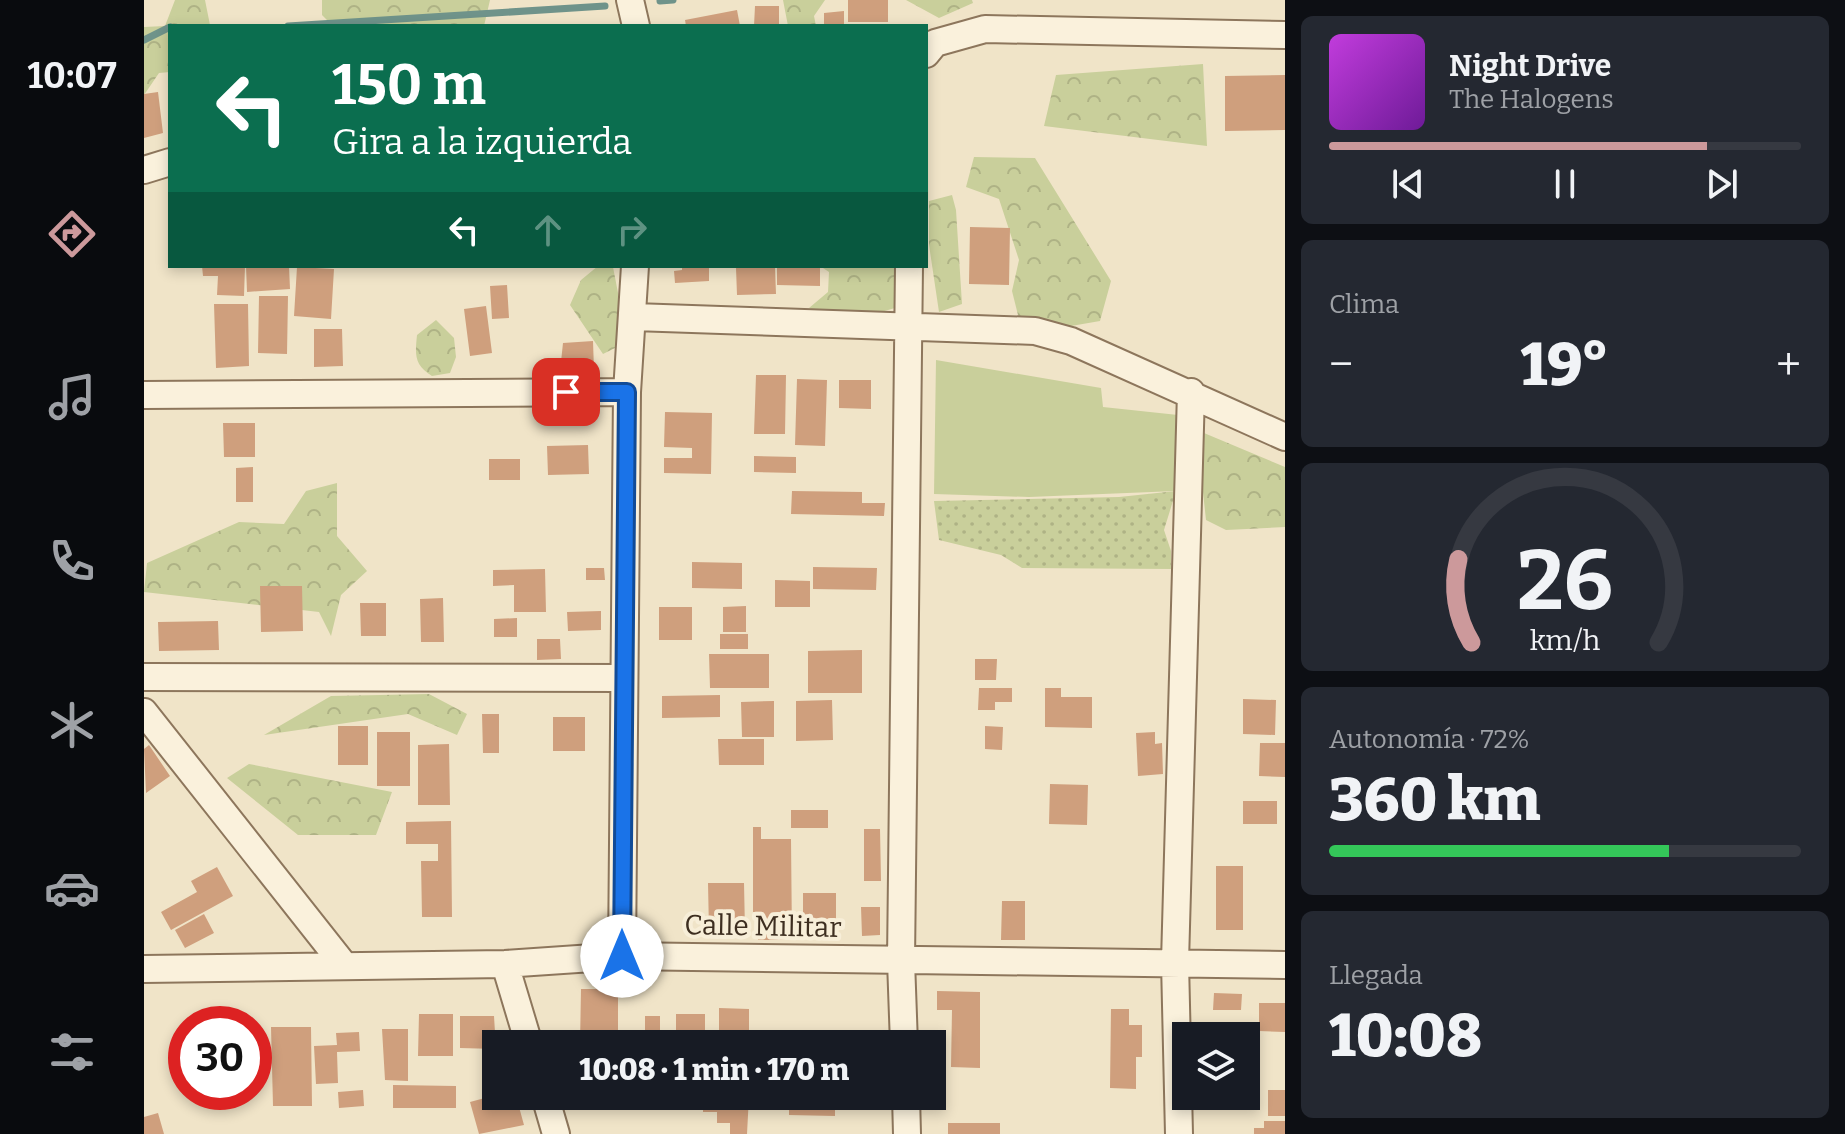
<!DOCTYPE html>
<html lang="es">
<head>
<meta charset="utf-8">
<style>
  body { margin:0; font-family:Bitter,serif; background:#242831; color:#f1f3f6; height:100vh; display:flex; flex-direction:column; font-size:30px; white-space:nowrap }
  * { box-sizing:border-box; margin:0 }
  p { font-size:26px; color:#9ea1a6 }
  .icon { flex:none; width:44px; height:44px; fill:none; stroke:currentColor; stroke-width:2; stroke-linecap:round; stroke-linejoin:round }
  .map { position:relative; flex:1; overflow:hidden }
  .panel { display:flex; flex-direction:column; gap:16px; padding:16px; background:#0d0f14; width:560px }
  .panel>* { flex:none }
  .top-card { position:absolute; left:24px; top:24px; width:760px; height:244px; border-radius:0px; box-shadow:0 4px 12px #0003; background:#0b6e4f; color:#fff; overflow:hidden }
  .controls { position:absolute; left:1028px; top:1022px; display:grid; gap:16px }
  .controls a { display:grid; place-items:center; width:88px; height:88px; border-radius:0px; background:#171b24; box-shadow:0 4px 12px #0003; font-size:40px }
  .speed { position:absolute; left:24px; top:1006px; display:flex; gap:16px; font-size:40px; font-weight:700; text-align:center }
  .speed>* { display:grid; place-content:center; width:104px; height:104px; border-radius:50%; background:#171b24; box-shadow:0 4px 12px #0003; line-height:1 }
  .speed .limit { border:12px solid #d22; background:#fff; color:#111 }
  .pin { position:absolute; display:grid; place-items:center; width:68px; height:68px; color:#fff; margin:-34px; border-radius:16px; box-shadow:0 4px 12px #0006 }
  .me { position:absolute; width:88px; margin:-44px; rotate:0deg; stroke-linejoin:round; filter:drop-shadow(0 0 6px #0008) }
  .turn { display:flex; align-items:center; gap:28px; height:168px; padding:0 32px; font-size:36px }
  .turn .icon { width:104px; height:104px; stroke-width:2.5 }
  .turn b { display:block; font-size:56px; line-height:68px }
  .lanes { display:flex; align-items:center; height:76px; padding:0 32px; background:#0003; justify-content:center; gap:40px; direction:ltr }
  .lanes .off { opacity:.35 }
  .big { font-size:60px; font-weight:800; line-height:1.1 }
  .panel .widget { flex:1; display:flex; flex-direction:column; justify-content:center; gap:12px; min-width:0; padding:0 28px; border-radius:12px; background:#242831 }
  .panel .dial { align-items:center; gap:0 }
  .dial svg { height:208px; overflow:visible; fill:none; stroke:#363941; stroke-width:7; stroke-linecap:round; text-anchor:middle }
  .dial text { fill:#f1f3f6; stroke:none }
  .song { display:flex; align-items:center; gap:24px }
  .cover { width:96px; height:96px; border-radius:12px; background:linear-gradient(135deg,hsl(290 70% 55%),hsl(280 70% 35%)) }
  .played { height:8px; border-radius:4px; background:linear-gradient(90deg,#cc999b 80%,#363941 80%) }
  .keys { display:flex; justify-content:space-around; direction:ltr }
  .heat { display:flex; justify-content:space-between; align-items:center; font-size:44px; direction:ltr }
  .charge { height:12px; border-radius:6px; background:linear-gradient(90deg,#34c759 72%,#363941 0) }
  .trip { position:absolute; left:338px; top:1030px; width:464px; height:80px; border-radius:0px; background:#171b24; box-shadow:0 4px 12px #0003; font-weight:800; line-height:80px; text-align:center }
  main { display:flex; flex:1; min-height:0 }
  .dock { display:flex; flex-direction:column; width:144px; justify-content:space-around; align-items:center; background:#090b0e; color:#9ea1a6 }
  .dock .icon { width:56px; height:56px }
  .dock .selected { color:#cc999b }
  .dock b { font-size:36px; color:#f1f3f6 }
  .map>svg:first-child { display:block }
  .green { fill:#c9cf9b }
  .forest { fill:url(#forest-crowns) }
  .park { fill:url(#park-dots) }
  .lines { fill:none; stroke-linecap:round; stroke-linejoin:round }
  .stream { stroke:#6f938a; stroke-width:7 }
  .building { fill:#cf9f7d }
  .minor-casing { stroke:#8d765c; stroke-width:30 }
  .minor { stroke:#faf1dc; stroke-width:26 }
  .route-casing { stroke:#114b97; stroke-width:20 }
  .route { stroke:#1a73e8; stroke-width:14 }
  .labels { text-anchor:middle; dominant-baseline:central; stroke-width:8; stroke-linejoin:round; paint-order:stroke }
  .street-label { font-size:28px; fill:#3d2e20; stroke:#f7eed8 }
</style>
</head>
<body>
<main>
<nav class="dock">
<b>10:07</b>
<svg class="icon selected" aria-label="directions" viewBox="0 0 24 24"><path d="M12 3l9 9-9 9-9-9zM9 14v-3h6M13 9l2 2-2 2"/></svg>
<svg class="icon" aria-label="music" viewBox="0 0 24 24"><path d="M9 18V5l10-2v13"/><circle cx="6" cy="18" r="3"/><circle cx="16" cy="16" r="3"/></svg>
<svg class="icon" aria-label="phone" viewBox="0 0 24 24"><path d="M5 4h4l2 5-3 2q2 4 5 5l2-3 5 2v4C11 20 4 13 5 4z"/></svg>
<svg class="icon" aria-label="climate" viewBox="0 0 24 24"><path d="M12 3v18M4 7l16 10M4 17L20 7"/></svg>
<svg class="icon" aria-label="car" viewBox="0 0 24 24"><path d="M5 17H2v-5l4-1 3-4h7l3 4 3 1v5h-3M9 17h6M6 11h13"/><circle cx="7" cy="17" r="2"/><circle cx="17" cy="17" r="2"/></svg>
<svg class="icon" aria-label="filters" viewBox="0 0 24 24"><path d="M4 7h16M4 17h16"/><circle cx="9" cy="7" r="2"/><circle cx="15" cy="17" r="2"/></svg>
</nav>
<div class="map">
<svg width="1141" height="1134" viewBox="0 0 1141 1134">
  <defs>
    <pattern id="forest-crowns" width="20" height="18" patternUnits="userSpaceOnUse" patternTransform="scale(2)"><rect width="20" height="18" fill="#c9cf9b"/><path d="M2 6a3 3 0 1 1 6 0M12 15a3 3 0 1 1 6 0" fill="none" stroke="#aeb285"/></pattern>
    <pattern id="park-dots" width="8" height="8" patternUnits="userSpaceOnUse" patternTransform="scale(2)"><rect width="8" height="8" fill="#c9cf9b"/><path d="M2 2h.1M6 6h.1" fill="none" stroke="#aeb285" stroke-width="1.8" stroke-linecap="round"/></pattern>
  </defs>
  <rect width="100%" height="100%" fill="#f0e4c8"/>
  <path class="green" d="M792,360L957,388L959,407L1034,415L1032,491L885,497L790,494Z"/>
  <path class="forest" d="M31,0H61L66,25L135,26H26V72L15,73L0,95V27L21,26Z
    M178,0H346L340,26H189L178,15Z
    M639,0H681L670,16L672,26H644Z
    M762,0H828L829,3L795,18Z
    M1059,64L1063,146L900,126L912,75Z
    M830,157L891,158L967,281L956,321L904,330L875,319L868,291L875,260L855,199L822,187Z
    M808,195L812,210L818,304L795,312L785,245V201Z
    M454,266L469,267L475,298V346L459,354L426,305L437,280Z
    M676,266H758L757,306C725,316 697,323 665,308L684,292L685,272Z
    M292,320L310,338L312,357L306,373L288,376C270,365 271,355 273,335Z
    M1060,433L1141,467V527L1082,530L1062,520L1058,483Z
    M193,483V536L223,571L197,595L187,636L175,612L0,592L3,563L95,522L140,524L162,491Z
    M285,694L323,714L313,735L264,714L120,735L187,696Z
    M105,764L248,792L232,835H154L83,778Z"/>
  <path class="park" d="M1032,491L1020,530L1027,551V569L878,568L857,555L795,540L790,501L975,497Z"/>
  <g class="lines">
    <path class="stream" d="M516,1L529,0
      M144,26L461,6
      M0,40L26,27"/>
  </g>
  <path class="building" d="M704,0H744V22H704Z
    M611,6H635V26H610Z
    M593,10L596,26H542L541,20Z
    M700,11V26H680V13Z
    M1141,75V130L1081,131V76Z
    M14,92L19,133L0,138V94Z
    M826,227L866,228L865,285L825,284Z
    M58,266H101L100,296L73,295L74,276H59Z
    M102,266H145L146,289L103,292Z
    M538,266H565V281L531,283L530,271L538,270Z
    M633,266H676V286L633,285Z
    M153,267L190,269L187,319L150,316Z
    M631,267L632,294L593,295L592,268Z
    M363,285L365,318L348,319L346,286Z
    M115,296H144L143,354L114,353Z
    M70,304H104L105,366L72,368Z
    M342,306L348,353L326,356L320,309Z
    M170,329H198L199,366L170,367Z
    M449,341L450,370L416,371L419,343Z
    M612,375H642L641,434H610Z
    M653,379L683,380L681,446L651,445Z
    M695,380H727V409L695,408Z
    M521,412L568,413L567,474L520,473V458H548V448L520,447Z
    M79,423H111V457H80Z
    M444,445L445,474L404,475L403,446Z
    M610,456L652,457V473L610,472Z
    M345,459H376V480H345Z
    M109,467V502H92V468Z
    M648,491L718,492V503H741L740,516L647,514Z
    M548,562L598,563V589L548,588Z
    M669,567L733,568L732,590L669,589Z
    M442,568H460L461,580H442Z
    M401,569L402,612H370V585L349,586V570Z
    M631,580L666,581V607H631Z
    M116,586H158L159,631L117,632Z
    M299,598L300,642H277L276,599Z
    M216,603H242V636H217Z
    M602,606V632H579V607Z
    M515,607H548V640H515Z
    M457,611V630L424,631L423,612Z
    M373,618V637H350V619Z
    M74,621L75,650L15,651L14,622Z
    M576,634H604V649H576Z
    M393,639H416L417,659L393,660Z
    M718,650V693H664V651Z
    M565,654H625V688H566Z
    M831,659H853L852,680H831Z
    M835,688H868V702H851V710H834Z
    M901,688H917V697H948V728L901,727Z
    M576,695V717L518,718V696Z
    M1099,699L1132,700L1131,735L1099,734Z
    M688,700L689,740L652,741V701Z
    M630,701V737H598L597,702Z
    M338,714H355V753H339Z
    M409,717H441V751H409Z
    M194,726H224V765H194Z
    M841,726L859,727L858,750L841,749Z
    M233,732H266V786H233Z
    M1011,732V744L1018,743L1019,774L994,776L992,733Z
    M574,739H620V765H575Z
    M1116,743H1141V777L1115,776Z
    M305,744L306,805H274V745Z
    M5,745L26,776L2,793L0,749Z
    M906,784L944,785L943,825L905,824Z
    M1099,801H1133V824H1099Z
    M647,810H684V828H647Z
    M307,821L308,917H278L277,861H294V844H262V822Z
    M609,827H617V839H647L648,940H614V912H609Z
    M720,829H736L737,881H720Z
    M1072,866H1099V930H1072Z
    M73,867L89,896L27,930L17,912L53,892L47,881Z
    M564,883H600L601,931H565Z
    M659,893H692V927L659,928Z
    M858,901H881V940H857Z
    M717,907H736V935L718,936Z
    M60,914L70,933L41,948L31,930Z
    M437,989H474V1044H436Z
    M793,991L836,992V1068L807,1067L808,1010H793Z
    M1070,993L1098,994L1097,1010H1069Z
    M1115,1003H1141V1032L1115,1031Z
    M575,1008L605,1009V1044H575Z
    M967,1009H985V1025H998V1057H992V1089L966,1088Z
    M275,1014H309V1056H274Z
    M532,1014H561V1044H532Z
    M316,1016H350L352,1049L316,1048Z
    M501,1016H516V1044H501Z
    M127,1027H167L168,1106H129Z
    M238,1029H264V1081L241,1080Z
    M215,1032L216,1051L193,1052L194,1083L172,1084L170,1046L193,1045L192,1033Z
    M249,1085L312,1086V1108H249Z
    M219,1090L220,1106L195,1108L194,1092Z
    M1124,1090H1141V1116H1124Z
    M352,1095L372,1096L380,1125L335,1134L326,1102Z
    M559,1096H605L603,1134H586V1123H573V1112H559Z
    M645,1096H691V1116L645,1115Z
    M14,1113L20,1134H0V1117Z
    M1120,1121H1141V1134H1110V1128H1120Z
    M804,1123H856V1134H804Z"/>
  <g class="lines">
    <g class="minor-casing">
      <path id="minor" d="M486,0L492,26
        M782,54L791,43L841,29L1141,35
        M0,170L26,162
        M490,317L891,331L927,341L1141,437
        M0,395L483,392
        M0,677L479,678
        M0,712L200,965
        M478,956L483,392L491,266
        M361,964L385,1044
        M0,969L361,964L478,956L1141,965
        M760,1044L757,961L765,266
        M401,1096L412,1134
        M762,1096L763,1134
        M1035,1134L1031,962L1047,392"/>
    </g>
    <use href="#minor" class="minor"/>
  </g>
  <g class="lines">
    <g class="route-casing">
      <path id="route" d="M422,392H483L478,956"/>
    </g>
    <use href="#route" class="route"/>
  </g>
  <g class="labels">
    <g class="street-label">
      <text transform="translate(619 926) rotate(1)">Calle Militar</text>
    </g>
  </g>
</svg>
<div class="controls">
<a><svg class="icon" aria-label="layers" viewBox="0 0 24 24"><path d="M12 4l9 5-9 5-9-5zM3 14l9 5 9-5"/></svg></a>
</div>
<div class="speed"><div class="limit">30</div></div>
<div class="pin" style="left:422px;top:392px;background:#d93025"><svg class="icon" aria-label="arrive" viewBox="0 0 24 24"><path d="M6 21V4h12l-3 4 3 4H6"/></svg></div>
<svg class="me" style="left:478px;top:956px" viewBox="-20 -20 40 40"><circle r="19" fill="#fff"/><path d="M0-13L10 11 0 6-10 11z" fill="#1a73e8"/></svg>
<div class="trip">10:08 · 1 min · 170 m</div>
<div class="top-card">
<div class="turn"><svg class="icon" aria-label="left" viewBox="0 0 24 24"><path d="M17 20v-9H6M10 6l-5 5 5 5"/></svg><div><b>150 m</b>Gira a la izquierda</div></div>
<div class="lanes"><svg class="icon" aria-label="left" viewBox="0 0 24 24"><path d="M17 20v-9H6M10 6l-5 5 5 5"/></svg><svg class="icon off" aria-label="ahead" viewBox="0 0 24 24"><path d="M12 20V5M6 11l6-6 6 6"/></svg><svg class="icon off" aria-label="right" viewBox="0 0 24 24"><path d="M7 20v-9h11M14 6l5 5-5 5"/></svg></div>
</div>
</div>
<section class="panel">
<div class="widget">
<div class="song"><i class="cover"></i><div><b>Night Drive</b><p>The Halogens</p></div></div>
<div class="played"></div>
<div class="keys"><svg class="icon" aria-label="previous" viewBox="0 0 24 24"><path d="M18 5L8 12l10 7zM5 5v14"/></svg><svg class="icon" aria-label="pause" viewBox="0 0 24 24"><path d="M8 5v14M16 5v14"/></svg><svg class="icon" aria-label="next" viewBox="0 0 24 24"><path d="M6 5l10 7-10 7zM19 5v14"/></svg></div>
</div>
<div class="widget"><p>Clima</p>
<div class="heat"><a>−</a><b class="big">19°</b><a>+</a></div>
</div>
<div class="widget dial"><svg viewBox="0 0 100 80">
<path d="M14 69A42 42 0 1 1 86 69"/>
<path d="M14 69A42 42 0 0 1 9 37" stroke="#cc999b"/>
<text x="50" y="56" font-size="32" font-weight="700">26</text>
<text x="50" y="72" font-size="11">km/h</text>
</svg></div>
<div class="widget"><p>Autonomía · 72%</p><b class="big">360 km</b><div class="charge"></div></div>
<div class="widget"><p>Llegada</p><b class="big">10:08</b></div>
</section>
</main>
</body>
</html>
